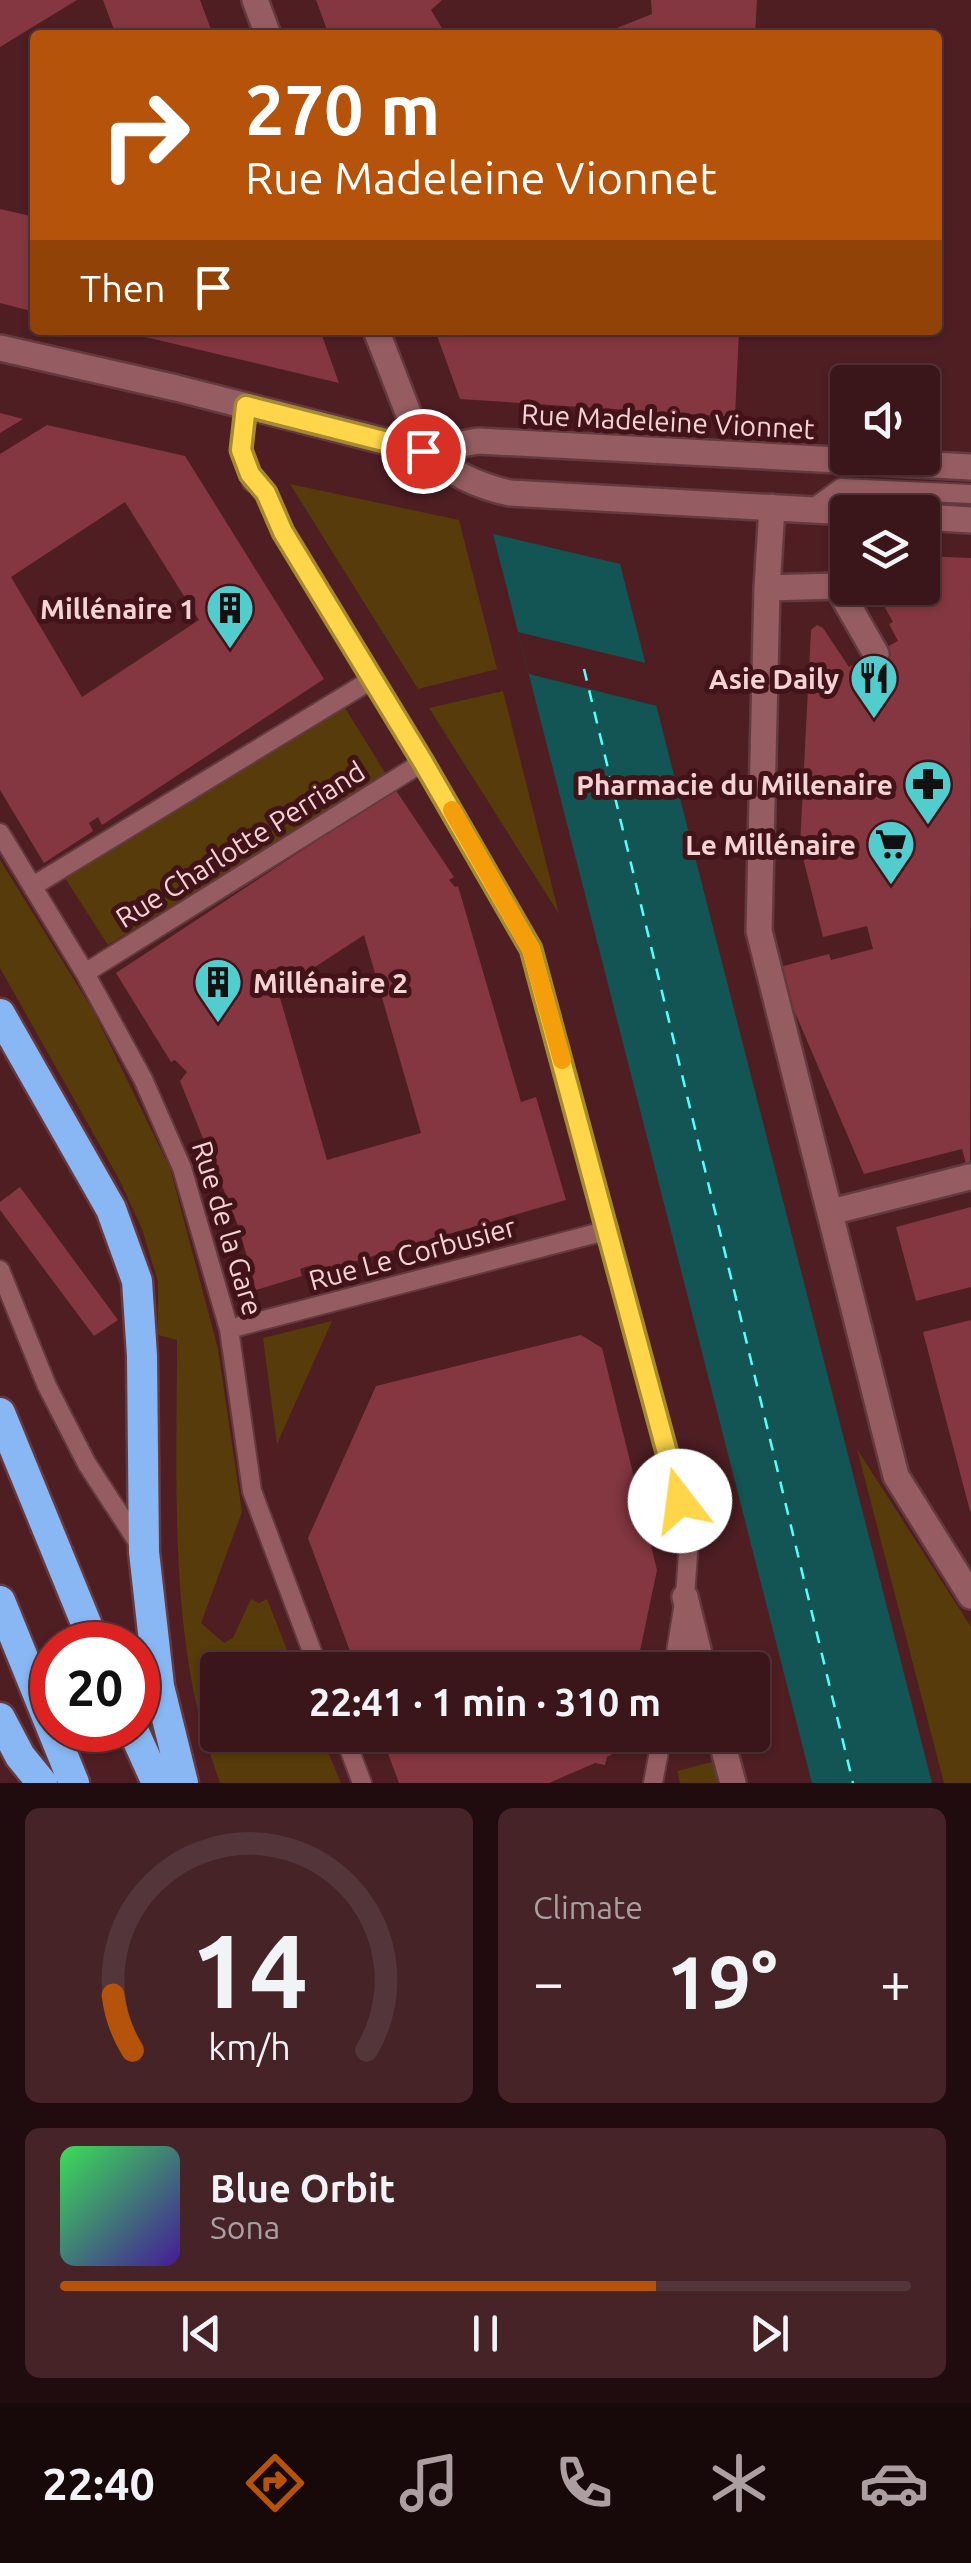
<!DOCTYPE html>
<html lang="en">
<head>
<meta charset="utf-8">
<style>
  body { margin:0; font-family:Ubuntu,sans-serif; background:#452327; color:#f1f3f6; height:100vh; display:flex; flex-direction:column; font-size:38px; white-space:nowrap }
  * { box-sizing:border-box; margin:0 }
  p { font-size:32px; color:#ab9fa2 }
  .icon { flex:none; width:55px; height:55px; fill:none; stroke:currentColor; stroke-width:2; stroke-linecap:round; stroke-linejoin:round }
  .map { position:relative; height:1783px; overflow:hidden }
  .drawer { display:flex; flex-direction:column; gap:25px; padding:25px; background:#200c0e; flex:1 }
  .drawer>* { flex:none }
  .guide { position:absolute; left:30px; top:30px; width:912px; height:305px; border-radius:10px; box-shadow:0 2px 8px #0004,0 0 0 2px #543539; background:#b45309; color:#fff; overflow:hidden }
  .fabs { position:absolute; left:830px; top:365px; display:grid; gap:20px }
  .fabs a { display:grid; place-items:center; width:110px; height:110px; border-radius:10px; background:#3a161a; box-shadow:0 2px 8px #0004,0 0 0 2px #543539; font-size:50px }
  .speed { position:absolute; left:30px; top:1622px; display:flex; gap:20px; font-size:50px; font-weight:700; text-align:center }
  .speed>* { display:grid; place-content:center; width:130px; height:130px; border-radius:50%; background:#3a161a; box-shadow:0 2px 8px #0004,0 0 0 2px #543539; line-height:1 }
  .speed .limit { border:15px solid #d22; background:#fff; color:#111 }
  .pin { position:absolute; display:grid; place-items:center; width:85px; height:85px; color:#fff; margin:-42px; border:5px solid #fff; border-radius:50%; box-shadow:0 2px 10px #0007 }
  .me { position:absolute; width:110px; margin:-55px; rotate:345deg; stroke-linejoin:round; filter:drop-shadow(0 0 8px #0008) }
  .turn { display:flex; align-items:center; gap:35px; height:210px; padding:0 50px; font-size:45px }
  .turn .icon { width:130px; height:130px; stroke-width:2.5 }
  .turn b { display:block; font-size:70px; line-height:85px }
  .then { display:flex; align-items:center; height:95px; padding:0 50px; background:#0003; gap:20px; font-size:38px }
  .big { font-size:75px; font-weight:700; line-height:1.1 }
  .drawer .widget { flex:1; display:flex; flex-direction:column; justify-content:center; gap:15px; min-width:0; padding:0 35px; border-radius:15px; background:#452327 }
  .drawer .dial { align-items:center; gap:0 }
  .dial svg { height:260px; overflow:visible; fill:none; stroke:#543539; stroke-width:7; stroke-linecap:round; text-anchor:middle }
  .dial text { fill:#f1f3f6; stroke:none }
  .song { display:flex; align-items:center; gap:30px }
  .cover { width:120px; height:120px; border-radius:15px; background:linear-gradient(135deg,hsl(130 70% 55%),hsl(260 70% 35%)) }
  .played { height:10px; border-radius:5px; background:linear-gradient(90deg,#b45309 70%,#543539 70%) }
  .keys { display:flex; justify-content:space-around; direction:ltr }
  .heat { display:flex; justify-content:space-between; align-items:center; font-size:55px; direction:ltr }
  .drawer .tiles { flex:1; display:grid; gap:25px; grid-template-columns:1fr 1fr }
  .widget:last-child { grid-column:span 2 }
  .trip { position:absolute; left:200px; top:1652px; width:570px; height:100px; border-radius:10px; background:#3a161a; box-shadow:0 2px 8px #0004,0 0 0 2px #543539; font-weight:700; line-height:100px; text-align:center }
  .tab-bar { display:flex; height:160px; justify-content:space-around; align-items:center; background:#17090a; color:#ab9fa2 }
  .tab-bar .icon { width:70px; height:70px }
  .tab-bar .active { color:#b45309 }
  .tab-bar b { font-size:45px; color:#f1f3f6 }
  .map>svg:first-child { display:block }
  .green { fill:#573b0a }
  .water { fill:#135555 }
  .pier { fill:#4e1e23 }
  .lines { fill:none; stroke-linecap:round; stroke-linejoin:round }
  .ferry { stroke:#57fefe; stroke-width:2.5; stroke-dasharray:12 10; stroke-linecap:butt }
  .building { fill:#843740; fill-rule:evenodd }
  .lane-casing { stroke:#643a40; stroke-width:22 }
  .street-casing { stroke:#643a40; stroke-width:30 }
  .highway-casing { stroke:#643a40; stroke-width:35 }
  .lane { stroke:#955d61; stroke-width:18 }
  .street { stroke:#955d61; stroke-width:25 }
  .highway { stroke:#88b7f3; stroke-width:30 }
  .route-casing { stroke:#a68a30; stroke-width:25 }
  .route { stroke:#ffd54a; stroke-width:18 }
  .slow { stroke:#f59e0b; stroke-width:18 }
  .labels { text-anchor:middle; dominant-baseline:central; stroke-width:10; stroke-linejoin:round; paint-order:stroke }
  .street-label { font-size:28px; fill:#f4d3d4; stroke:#43131a }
  .poi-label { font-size:28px; font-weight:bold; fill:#f4d3d4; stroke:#43131a; text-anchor:end }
</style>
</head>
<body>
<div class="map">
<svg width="971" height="1783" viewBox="0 0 971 1783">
  <rect width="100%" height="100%" fill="#4e1e23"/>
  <path class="green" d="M290,484L459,520L497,669L418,689Z
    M503,691L559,914L429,708Z
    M345,708L386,774L108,945L65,878Z
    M0,860L94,1012L170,1168L218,1349L242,1512L201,1623L224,1643L233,1638L251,1599L259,1603L267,1599L295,1670H218V1735H321L341,1783H220C210,1754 200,1724 194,1694C171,1578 177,1457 177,1340L158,1335V1282L142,1229L119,1179L0,968Z
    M332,1321L277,1444L263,1338Z
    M857,1449L971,1627V1783H944Z
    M720,1760L726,1783H680L677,1771Z"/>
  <path class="water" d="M493,534L620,564L932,1783H812Z"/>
  <path class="pier" d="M518,632L646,663L657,706L529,674Z"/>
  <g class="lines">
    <path class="ferry" d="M584,669L853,1783"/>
  </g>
  <path class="building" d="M0,0H77L0,47Z
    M103,0H200L213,35H116Z
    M316,0H442L431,10L446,35H329Z
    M651,0H757L755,35H599L652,14Z
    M0,209L35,217V312L0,303Z
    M120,330H320L339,383L120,331Z
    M435,330H739L735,417L460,399Z
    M0,413L23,419L0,433Z
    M47,425L185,456L324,679L102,825L98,817L89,823L93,831L44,863L0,790V454ZM125,502L199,620L82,697L11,577Z
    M922,556L971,558L970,1179L962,1149L864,1174L776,968L829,954L831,960L873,949L867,926L823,937L800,846L811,630L817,625L823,628L849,667L898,641L889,624L893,622L874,588H922Z
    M395,789L454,877L449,880L455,887L458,886L521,1102L536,1097L566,1200L311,1274L308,1266L300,1269L302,1276L256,1290L239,1228L180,1081L187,1072L175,1060L171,1062L116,973ZM364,935L421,1133L327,1160L278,991Z
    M20,1187L118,1320L94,1336L0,1210V1202Z
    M971,1207V1287L916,1301L896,1227Z
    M971,1320V1510L970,1511L923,1332Z
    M581,1335L602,1348L657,1570L636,1670H357L308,1538L376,1386Z
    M381,1735H629L626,1741L620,1743L618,1751L607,1757L605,1765L595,1763L549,1783H399Z"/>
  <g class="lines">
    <g class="lane-casing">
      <path id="lane" d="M246,405L241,450L252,482
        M251,473L266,493L283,532L423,762L531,949L689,1540L685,1597L673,1670
        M812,509L841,488L971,494
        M0,833L85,973L143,1079L182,1168L229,1329L252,1491L319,1670
        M33,886L371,680
        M85,973L423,762
        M0,1270L47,1386L87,1464L141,1547
        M229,1329L609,1230
        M344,1735L362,1783
        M653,1783L662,1735"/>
    </g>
    <g class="street-casing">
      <path id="street" d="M255,0L268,35
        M376,330L423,451
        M0,348L176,388L423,451C451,472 476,486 510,493L849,512
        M423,451L478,441L971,467
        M772,507L767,588L759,931L896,1476L971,1596
        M922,517L971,520
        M767,588L837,586L876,654
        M831,1212L969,1177
        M685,1597L703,1670
        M720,1735L733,1783"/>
    </g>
    <g class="highway-casing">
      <path id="highway" d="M0,1014L111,1209L137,1281L142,1356L144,1552L159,1686L183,1783
        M0,1413L95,1645
        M0,1601L74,1783
        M0,1718L20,1756L42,1783
        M133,1730L157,1783"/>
    </g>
    <use href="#lane" class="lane"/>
    <use href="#street" class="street"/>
    <use href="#highway" class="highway"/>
  </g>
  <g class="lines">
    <g class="route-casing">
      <path id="route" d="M423,451L246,406L241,450L250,474L266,493L283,532L423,762L531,949L680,1501"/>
    </g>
    <use href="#route" class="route"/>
    <path class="slow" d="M452,810L531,949L562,1060"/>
  </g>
  <defs>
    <g id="building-pin" transform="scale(2.5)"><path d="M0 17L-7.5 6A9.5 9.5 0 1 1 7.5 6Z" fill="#52cdcd" stroke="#43131a"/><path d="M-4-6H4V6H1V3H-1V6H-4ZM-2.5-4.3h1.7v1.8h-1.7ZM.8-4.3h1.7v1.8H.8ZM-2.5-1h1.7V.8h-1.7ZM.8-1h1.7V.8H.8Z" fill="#111"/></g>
    <g id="restaurant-pin" transform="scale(2.5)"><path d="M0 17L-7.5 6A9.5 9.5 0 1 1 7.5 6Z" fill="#52cdcd" stroke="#43131a"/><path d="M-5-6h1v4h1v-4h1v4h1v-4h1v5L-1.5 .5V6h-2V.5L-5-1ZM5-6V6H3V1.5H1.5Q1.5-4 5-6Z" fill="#111"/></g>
    <g id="pharmacy-pin" transform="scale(2.5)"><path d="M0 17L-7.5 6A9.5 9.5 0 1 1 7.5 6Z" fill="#52cdcd" stroke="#43131a"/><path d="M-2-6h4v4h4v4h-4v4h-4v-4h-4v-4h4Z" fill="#111"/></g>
    <g id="supermarket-pin" transform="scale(2.5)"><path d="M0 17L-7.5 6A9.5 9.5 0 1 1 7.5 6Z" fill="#52cdcd" stroke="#43131a"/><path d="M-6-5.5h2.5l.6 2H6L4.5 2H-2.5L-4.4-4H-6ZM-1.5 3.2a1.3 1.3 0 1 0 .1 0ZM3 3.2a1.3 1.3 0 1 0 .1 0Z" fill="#111"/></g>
  </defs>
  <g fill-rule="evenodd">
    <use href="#building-pin" x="230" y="608"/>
    <use href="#restaurant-pin" x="874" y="678"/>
    <use href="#pharmacy-pin" x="928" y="784"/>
    <use href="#supermarket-pin" x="891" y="844"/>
    <use href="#building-pin" x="218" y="982"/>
  </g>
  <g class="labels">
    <g class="street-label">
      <text transform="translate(668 421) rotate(3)">Rue Madeleine Vionnet</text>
      <text transform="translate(240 844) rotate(-32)">Rue Charlotte Perriand</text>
      <text transform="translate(228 1228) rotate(73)">Rue de la Gare</text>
      <text transform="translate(412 1253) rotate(-15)">Rue Le Corbusier</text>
    </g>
    <g class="poi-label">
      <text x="195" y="608">Millénaire 1</text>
      <text x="839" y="678">Asie Daily</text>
      <text x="893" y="784">Pharmacie du Millenaire</text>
      <text x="856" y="844">Le Millénaire</text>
      <text x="253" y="982" text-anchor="start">Millénaire 2</text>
    </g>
  </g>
</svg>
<div class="fabs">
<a><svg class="icon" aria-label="sound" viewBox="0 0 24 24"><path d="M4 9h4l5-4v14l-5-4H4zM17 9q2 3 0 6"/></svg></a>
<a><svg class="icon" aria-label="layers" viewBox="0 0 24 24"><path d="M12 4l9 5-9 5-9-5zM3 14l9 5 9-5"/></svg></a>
</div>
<div class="speed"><div class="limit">20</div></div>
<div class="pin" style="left:423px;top:451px;background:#d93025"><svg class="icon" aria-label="arrive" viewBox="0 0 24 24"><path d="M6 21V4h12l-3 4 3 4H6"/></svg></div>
<svg class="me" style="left:680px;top:1501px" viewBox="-20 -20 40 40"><circle r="19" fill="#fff"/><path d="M0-13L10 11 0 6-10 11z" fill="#ffd54a"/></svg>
<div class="trip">22:41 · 1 min · 310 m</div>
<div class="guide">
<div class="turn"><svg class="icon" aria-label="right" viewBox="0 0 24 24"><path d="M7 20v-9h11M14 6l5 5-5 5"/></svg><div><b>270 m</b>Rue Madeleine Vionnet</div></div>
<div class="then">Then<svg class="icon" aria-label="arrive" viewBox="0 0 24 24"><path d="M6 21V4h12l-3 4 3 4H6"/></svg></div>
</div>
</div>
<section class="drawer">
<div class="tiles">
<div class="widget dial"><svg viewBox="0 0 100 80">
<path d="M14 69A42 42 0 1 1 86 69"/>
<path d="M14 69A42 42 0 0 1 8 52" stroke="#b45309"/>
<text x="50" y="56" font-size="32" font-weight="700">14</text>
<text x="50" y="72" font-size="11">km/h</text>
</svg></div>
<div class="widget"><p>Climate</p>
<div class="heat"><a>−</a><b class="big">19°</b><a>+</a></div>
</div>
<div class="widget">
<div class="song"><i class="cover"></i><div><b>Blue Orbit</b><p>Sona</p></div></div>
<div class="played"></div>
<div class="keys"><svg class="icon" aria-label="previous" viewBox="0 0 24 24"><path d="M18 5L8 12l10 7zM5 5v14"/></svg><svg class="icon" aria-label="pause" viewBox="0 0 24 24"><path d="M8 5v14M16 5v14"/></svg><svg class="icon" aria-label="next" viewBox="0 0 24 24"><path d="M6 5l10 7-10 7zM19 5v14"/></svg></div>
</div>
</div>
</section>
<nav class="tab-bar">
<b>22:40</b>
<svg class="icon active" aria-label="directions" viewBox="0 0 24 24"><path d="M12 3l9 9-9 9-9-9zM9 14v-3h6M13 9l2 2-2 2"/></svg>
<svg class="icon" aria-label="music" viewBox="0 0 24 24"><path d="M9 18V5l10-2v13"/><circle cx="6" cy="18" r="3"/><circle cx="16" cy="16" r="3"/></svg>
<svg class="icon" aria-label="phone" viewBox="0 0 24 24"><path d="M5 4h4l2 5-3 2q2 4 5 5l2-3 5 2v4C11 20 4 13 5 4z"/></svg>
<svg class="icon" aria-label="climate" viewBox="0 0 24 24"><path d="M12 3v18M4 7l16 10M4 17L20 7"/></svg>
<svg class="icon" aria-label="car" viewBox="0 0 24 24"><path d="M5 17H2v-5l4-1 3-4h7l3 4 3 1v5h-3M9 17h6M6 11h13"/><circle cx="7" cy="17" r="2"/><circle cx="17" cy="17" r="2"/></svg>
</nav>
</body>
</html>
